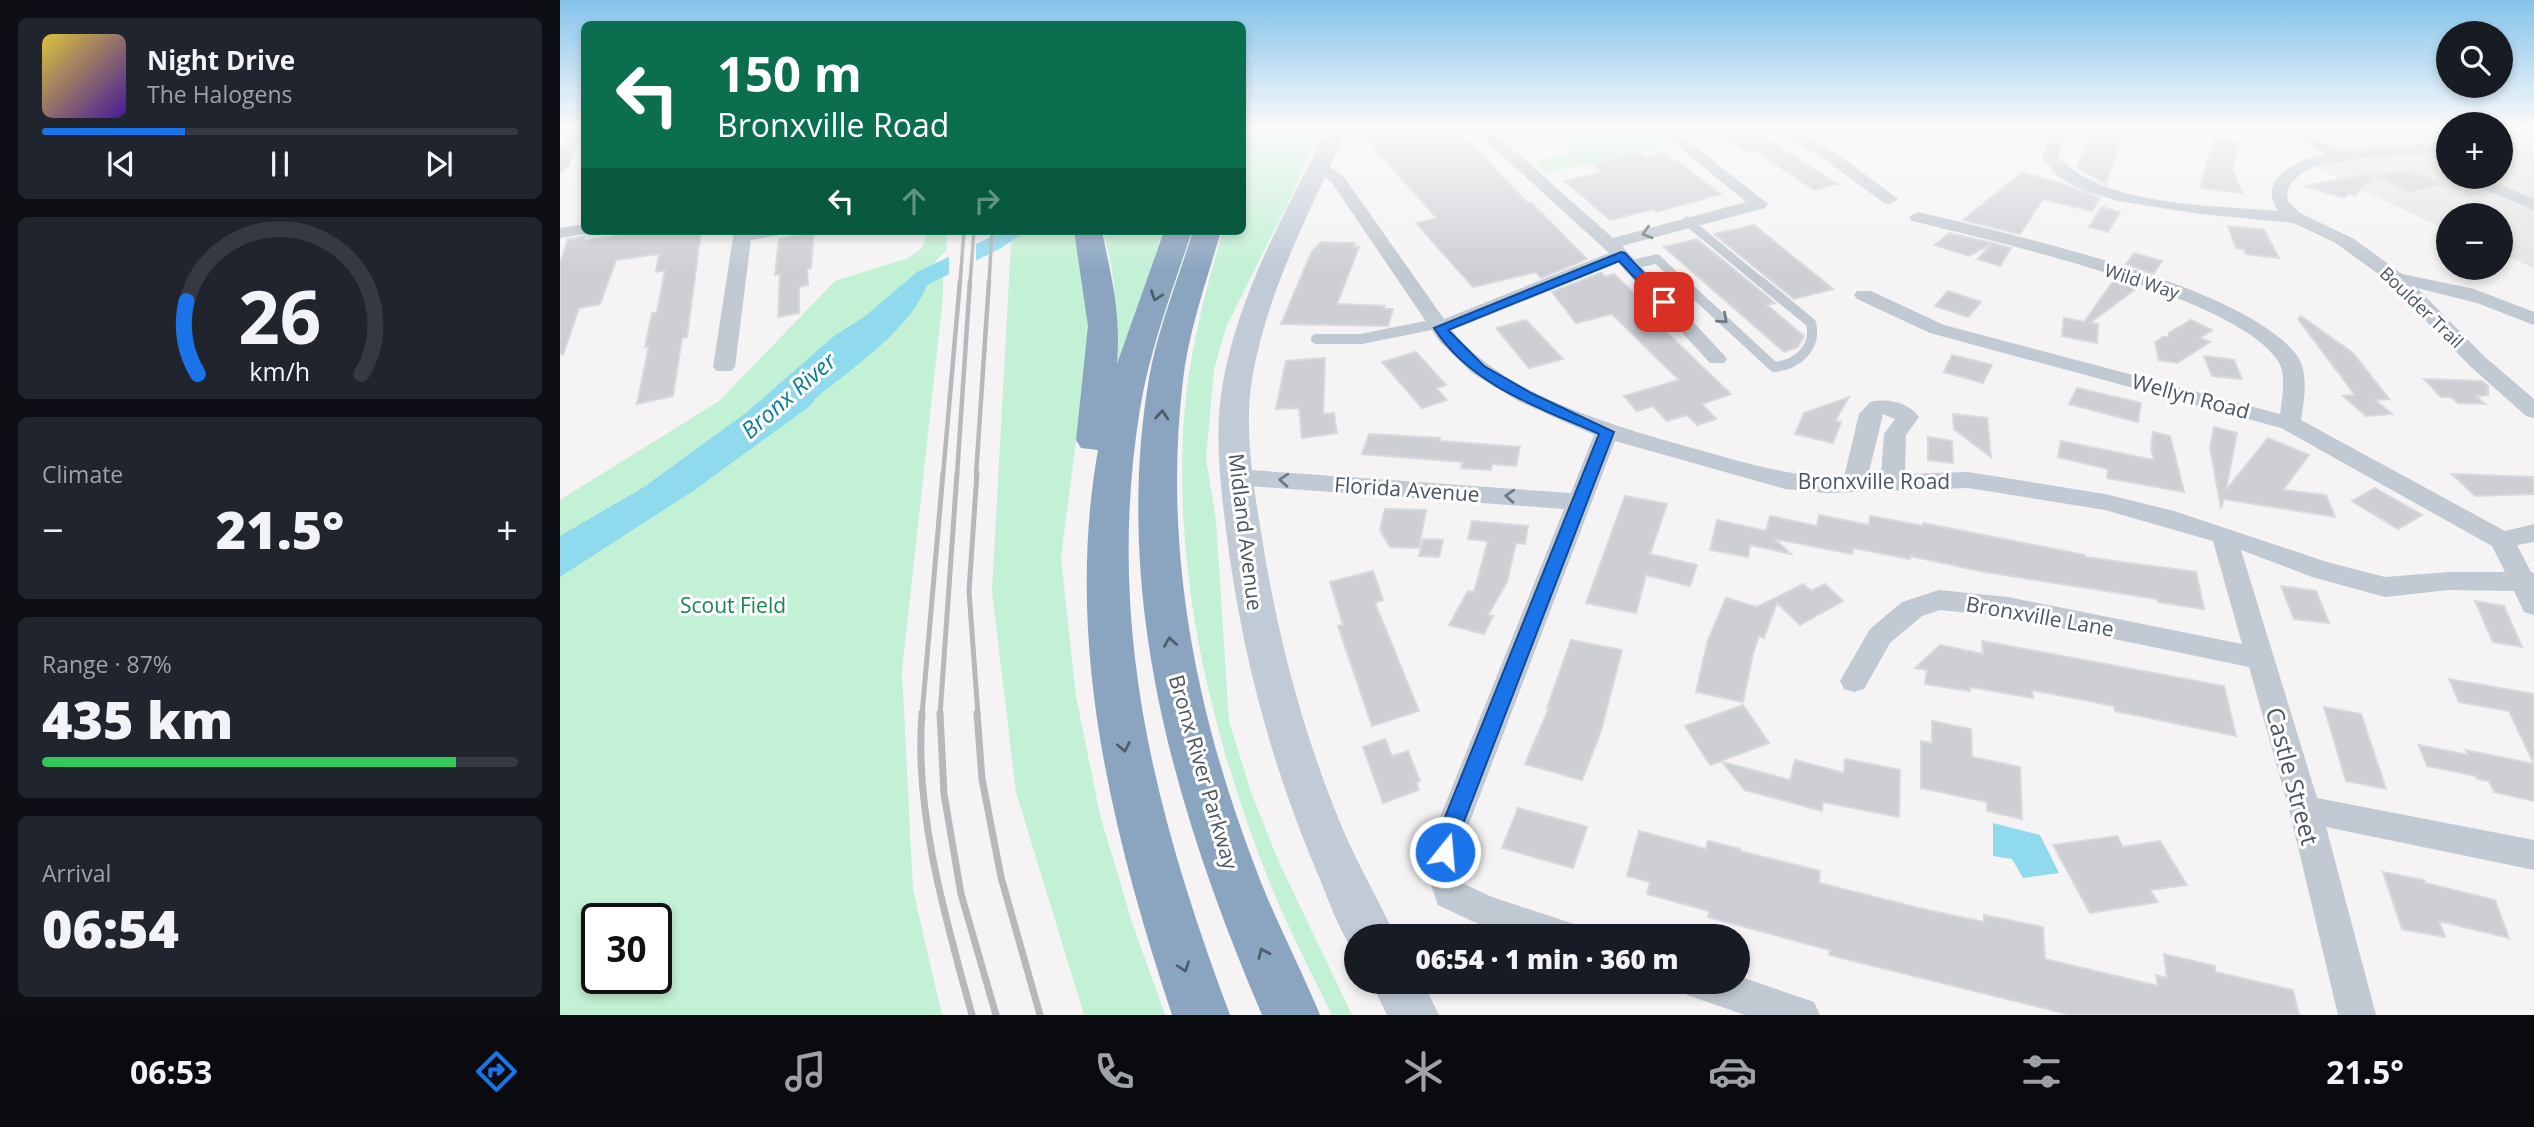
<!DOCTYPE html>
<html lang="en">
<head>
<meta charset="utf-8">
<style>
  body { margin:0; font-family:"Open Sans",sans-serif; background:#20242c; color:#f1f3f6; height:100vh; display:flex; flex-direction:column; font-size:26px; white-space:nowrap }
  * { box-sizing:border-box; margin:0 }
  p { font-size:23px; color:#9ea1a6 }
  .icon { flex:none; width:38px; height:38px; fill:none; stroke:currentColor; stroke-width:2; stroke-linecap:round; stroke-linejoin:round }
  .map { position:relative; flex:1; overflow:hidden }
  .panel { display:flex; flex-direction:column; gap:18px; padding:18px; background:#0d0f14; width:560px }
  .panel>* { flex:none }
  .guide { position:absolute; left:21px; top:21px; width:665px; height:214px; border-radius:10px; box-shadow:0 4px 10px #0003; background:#0b6e4f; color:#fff; overflow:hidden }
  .controls { position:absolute; left:1876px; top:21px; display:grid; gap:14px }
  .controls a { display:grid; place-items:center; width:77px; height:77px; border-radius:50%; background:#171b24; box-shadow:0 4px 10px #0003; font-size:35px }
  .speed { position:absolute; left:21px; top:903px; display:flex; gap:14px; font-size:35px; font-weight:700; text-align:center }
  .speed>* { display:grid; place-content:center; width:91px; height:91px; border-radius:50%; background:#171b24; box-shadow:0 4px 10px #0003; line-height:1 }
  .speed .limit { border:4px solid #111; border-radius:10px; background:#fff; color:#111 }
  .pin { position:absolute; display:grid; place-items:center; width:60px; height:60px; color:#fff; margin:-30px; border-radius:14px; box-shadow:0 4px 10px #0006 }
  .me { position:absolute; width:77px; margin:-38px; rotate:17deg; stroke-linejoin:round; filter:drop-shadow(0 0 5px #0008) }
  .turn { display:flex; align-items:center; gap:24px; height:147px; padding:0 21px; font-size:32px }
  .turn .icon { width:91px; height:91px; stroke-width:2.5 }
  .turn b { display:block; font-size:49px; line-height:60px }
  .lanes { display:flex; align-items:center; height:66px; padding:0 21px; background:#0003; justify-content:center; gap:35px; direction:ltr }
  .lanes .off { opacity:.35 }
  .big { font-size:52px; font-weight:800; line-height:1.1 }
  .panel .widget { flex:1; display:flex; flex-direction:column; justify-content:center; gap:10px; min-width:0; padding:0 24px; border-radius:10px; background:#20242c }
  .panel .dial { align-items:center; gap:0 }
  .dial svg { height:182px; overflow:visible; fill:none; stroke:#363941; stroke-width:7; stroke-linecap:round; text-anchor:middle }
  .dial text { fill:#f1f3f6; stroke:none }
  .song { display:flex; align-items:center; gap:21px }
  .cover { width:84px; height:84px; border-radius:10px; background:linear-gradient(135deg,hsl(50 70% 55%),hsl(260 70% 35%)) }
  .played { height:7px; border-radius:4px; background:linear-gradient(90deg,#1a73e8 30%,#363941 30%) }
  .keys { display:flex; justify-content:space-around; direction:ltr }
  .heat { display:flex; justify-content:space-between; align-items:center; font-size:38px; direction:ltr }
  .charge { height:10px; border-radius:5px; background:linear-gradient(90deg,#34c759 87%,#363941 0) }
  .trip { position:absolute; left:784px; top:924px; width:406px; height:70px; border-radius:35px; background:#171b24; box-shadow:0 4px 10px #0003; font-weight:800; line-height:70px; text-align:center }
  .dock { display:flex; height:112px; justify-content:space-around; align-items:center; background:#090b0e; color:#9ea1a6 }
  .dock .icon { width:49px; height:49px }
  .dock .on { color:#1a73e8 }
  .dock b { font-size:32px; color:#f1f3f6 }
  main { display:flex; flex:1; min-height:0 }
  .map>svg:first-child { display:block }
  .education { fill:#e6e4e5 }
  .green { fill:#c3f1d5; fill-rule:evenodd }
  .water { fill:#90daee }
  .pier { fill:#f5f3f3 }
  .building { fill:#cdcfd5; stroke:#d7d9de; stroke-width:2 }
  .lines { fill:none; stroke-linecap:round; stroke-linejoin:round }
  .lane-far1 { stroke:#c1cad2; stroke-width:9 }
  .lane { stroke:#c1cad2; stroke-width:10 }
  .street { fill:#c1cad2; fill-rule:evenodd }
  .secondary { fill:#c1cbd6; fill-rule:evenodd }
  .highway { fill:#8ba5c1; fill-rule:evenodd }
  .rail-far3 { stroke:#b5b8bd; stroke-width:3.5 }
  .rail-far2 { stroke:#b5b8bd; stroke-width:4.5 }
  .rail-far1 { stroke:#b5b8bd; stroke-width:5 }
  .rail { stroke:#b5b8bd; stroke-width:7 }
  .oneway { stroke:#6e7983 }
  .oneway2 { stroke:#505e6b }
  .route { fill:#1a73e8; stroke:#114b97; stroke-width:2 }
  .labels { text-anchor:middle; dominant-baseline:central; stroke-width:6; stroke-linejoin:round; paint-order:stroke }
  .far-street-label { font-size:18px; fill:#4a5661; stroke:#fff }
  .street-label { font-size:21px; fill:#4a5661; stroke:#fff }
  .park-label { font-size:21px; fill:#17864f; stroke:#fff }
  .water-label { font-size:23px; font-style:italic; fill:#0c7c9b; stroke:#fff }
  .near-street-label { font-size:24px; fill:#4a5661; stroke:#fff }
</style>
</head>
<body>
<main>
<section class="panel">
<div class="widget">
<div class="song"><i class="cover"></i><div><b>Night Drive</b><p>The Halogens</p></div></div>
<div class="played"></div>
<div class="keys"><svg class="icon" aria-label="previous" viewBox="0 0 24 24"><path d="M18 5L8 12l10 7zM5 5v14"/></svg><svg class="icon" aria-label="pause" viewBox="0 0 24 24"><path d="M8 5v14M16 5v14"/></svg><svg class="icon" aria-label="next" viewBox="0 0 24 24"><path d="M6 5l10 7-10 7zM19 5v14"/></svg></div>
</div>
<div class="widget dial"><svg viewBox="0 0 100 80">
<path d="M14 69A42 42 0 1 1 86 69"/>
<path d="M14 69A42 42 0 0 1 9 37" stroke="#1a73e8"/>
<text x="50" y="56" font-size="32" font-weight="700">26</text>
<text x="50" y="72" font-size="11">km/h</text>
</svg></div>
<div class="widget"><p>Climate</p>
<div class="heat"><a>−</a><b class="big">21.5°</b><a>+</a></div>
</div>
<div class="widget"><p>Range · 87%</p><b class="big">435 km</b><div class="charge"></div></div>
<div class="widget"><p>Arrival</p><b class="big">06:54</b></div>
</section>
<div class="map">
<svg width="1974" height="1015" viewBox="0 0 1974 1015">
  <rect width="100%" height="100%" fill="#f5f3f3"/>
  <path class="education" d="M1745,128H1888V177H1941V128H1974V268L1941,254V215H1888V231L1755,167L1784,150Z"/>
  <path class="green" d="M688,128H760L730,199L666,327L654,370L646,459L656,520L669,721L691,792L718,860L792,1015H772C751,972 729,930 711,886C652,738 613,577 624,417C629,354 645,291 663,231H682V161Z
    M1009,128H1086L1109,146L987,173L974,161L1013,153L989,132Z
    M368,231H387V249L376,261L379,279L383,277V297L342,670L353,890L382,1015H0V500L159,401L275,281L348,258L361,249ZM37,919H96V978H37Z
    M467,231H518L531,322L501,558L516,696L540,815L572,922L605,1015H524L456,792L432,592L451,242Z
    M543,231H603L548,395C558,334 560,292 543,231Z"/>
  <path class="water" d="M443,231H467L441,248L367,285C350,330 292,368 256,398L250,406L133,491L0,577V536L84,487L187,412L274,336L304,317L357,272Z
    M1433,823L1480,835L1499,873L1463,878L1452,859L1433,856Z"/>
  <path class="pier" d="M416,242V264L389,278V255Z"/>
  <path class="building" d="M850,128H895L968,203L971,202L1027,259L981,278L976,272L913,287L856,223L877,218L812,146H816L807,136Z
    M1152,128H1191L1277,184L1254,190L1194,150L1186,152Z
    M1533,128H1565L1546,184L1517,168Z
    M1655,137L1680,141L1672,169L1682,193L1640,188Z
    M1081,153L1086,157L1106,153L1161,194L1096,212L1093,209L1050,220L1005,181L1042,172L1032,164Z
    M1850,169L1883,184L1848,192L1817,176Z
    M1463,172L1509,186L1540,198L1532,211L1483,199L1460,234L1403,220Z
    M1815,173L1795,196L1788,194L1785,198L1744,186Z
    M1542,207L1560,212L1548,232L1529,227Z
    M1194,225L1273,289L1234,299L1154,234Z
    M1668,226L1704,230L1719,258L1686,254L1684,249L1676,248Z
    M85,231H141L127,337L122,338L113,396L77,404L89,346L85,347L92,313L97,312L105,270L96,272L99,254L56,260L40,304L19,308L3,355L0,354V264L8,239L24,237V241Z
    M254,232L251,268L247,269L248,285L239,287V313L218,317L220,274L215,275L219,239Z
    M1389,233L1436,244L1451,248L1440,266L1418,259L1431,244L1409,256L1375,245Z
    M1137,239L1215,303L1207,305L1244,336L1238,347L1224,352L1104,247Z
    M761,242L795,243L794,247H799L777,304L825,306L824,309H833L828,326L721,324L752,251Z
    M1574,253L1602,261L1593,274L1566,264Z
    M1041,273L1046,277L1054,274L1078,297L1073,298L1107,333L1171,394L1142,404L1156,419L1137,425L1127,415L1107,421L1093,406L1077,411L1064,396L1119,380L1052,314L1016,323L992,292Z
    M1555,279L1578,287L1530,323L1538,324L1537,343L1502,336L1504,318L1524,322Z
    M1388,291L1421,302L1408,317L1375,306Z
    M1741,316L1793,353L1829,399L1815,400L1832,414L1806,416L1783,396L1795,395L1738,319Z
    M966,320L1003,359L969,368L936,328Z
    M1631,320L1652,330L1640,338L1650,342L1617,363L1599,360L1595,342L1603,337H1608L1609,333Z
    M856,352L886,385L876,388L887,400L862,408L822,362Z
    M1392,355L1432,365L1423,383L1384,372Z
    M1644,356L1674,360L1682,379L1652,376Z
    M765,358L763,414L774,413L777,433L742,438L739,408L716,409L726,361Z
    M1864,379L1922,381L1928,386V395L1916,396L1925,404L1898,403L1891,397H1881Z
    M1517,388L1581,403L1578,422L1509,404Z
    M1289,397L1275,421L1281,422L1273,443L1235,434L1244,413Z
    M1393,414L1427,418L1431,457L1394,429Z
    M1654,427L1677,433L1666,490L1708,438L1749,455L1723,490L1766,495L1775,517L1664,499L1661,508L1650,448Z
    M1593,432L1610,436L1624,492L1547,478L1548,469L1498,457L1501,441L1594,460L1591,449Z
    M809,434L880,438L879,441L960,447L956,466L932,464L931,470L901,468L903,462L802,454Z
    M1368,437L1392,441L1393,463L1368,460Z
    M1892,474L1974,477V494L1915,496Z
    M1815,488L1862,515L1838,529L1792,501Z
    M1065,496L1107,504L1090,554L1137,565L1130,586L1086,575L1076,613L1026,603Z
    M825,509L866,510L859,548L830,547L820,530Z
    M1259,515L1309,525L1310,516L1363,526V523L1525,555V557L1636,572L1644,609L1598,602L1597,599L1425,572L1350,556V559L1293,548L1292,554L1215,539L1231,554L1190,545L1188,557L1150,550L1157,520L1206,531L1210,516L1257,526Z
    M912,521L968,526L965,544L956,543L947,582L928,615L933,616L924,634L889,625L908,591L914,592L928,541L908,539Z
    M863,539L883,540L879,557L859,556Z
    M813,571L823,600L815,603L859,711L812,726L778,626L783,625L770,582Z
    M1243,584L1251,591L1265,584L1283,601L1240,625L1217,603L1204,638L1199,636L1193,653L1183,702L1136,692L1148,640L1166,598L1197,607Z
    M1721,586L1756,591L1769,623L1734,619Z
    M1915,601L1944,606L1962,647L1933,642Z
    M1011,640L1062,650L1041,731L1022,780L965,764L989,708H987Z
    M1422,641L1664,686L1676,736L1555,711L1554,706L1472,690L1473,698L1410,687V691L1365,684L1367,670L1355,668L1380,645L1423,654Z
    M1889,679L1974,694V801L1934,792L1929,781L1917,779L1916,776L1867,766L1859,745L1908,755L1906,750L1974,764L1949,711L1899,702Z
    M1183,705L1209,743L1150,765L1125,726Z
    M1764,707L1801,714L1826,789L1786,781Z
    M1372,721L1411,729L1412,757L1460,767L1462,819L1427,811V802L1361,788V741L1372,743Z
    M825,739L832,756L848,751L860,781L856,782L859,790L823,803L803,747Z
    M1285,759L1340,770L1339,817L1263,802L1262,811L1185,790L1162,762L1230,780L1235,760L1284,773Z
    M958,808L1027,827L1013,868L942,848Z
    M1079,831L1146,849L1148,841L1180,849L1179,851L1260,871L1259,883L1363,909L1424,922V915L1483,927L1485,959L1598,986L1596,975L1607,978L1604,954L1655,966V972L1733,990L1739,1015H1511L1269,955L1270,950L1148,917L1149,911L1087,894L1090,882L1067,876Z
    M1557,836L1563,847L1600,841L1627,885L1590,890L1598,902L1530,913L1493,845Z
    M1823,872L1864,880L1865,883L1935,900L1949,938L1879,921L1885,937L1842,929Z"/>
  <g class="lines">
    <path class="lane-far1" d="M1127,221L1202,283
      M182,237L216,231
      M1069,265L1097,259L1122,283"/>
    <path class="lane" d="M1121,281L1214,367C1237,365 1257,348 1251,323L1200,281
      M756,339H801L876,324"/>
    <path class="street" d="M10,128H24L8,168L0,173V150Z
      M912,128H929L1053,238L1186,202L1096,128H1112L1208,204L1205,208L1062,246L1164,355L1167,359L1164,363H1150L1058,263L892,330C944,397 1064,429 1143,451C1190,464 1235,478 1284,477L1299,414L1310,402C1328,398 1348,402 1359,417L1346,435L1345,474L1408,472L1545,494L1614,511L1767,562L1825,577L1889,572H1945L1932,546L1721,428L1370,333L1297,299L1294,295L1297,291H1311L1384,325L1720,414C1722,398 1727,375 1718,361C1677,296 1430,240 1352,221L1349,217L1358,212C1445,233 1689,286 1738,357C1749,375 1744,401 1741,420L1945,531L1974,524V542L1957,545L1971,572L1974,573V615L1964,612L1954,591L1889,590L1825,597L1752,577L1681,550L1757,798L1974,840V870L1766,827L1816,1015H1778L1729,809L1689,667L1448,617L1380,610L1362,616L1330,643L1304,689L1294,692L1284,689L1280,681L1310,629L1342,602L1379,590L1448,597L1682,644L1653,541L1545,510L1408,488L1265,493L1225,489L1055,441L904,837L899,868L904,884L932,897L1014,924L1020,936H953L914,922L878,905L865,868L872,837L1004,509L676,485L668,482L664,477L668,472L676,469L1011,493L1034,435L958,401L912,373L880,342L772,183L752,167L754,164H766L784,177L884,319L1049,253ZM1323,414L1335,419L1324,434L1321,475L1308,476Z
      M1211,128H1230L1279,155L1338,199L1330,204L1324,203L1267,161Z
      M1493,128H1508L1498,157C1546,207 1653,205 1718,211C1696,178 1738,160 1765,154L1752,147L1732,128H1748L1762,141L1782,151L1888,142V152L1801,158L1760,165L1743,172L1731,183L1727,192L1728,201L1740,213L1794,239L1842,274L1914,289L1974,312V325L1917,303L1857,288L1925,357L1974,399V418L1966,416L1910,366L1824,278L1774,242L1733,223L1640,214L1558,201L1525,191L1500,178L1482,158Z
      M1941,128H1954L1941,135Z
      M1900,177H1921L1974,199V210L1902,180Z
      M24,224V231H31L30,233L0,238V228Z
      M174,231H192L175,367L171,371H157L153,367Z
      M1178,976L1254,1002L1260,1015H1185L1127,995L1122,982H1178Z"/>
    <path class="secondary" d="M768,128H788C751,209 707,290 692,379C684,430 693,482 701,532C717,635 743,735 784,832C799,867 819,900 835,936H796V953C781,937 768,898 759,877C711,765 681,651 666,530C660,481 654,431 663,382C679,292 727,209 768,128Z
      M811,982H863L879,1015H827Z"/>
    <path class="highway" d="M514,231H542C552,280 561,313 557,364L604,231H632C613,289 590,348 580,409C545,625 595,814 670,1015H612C552,833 504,642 538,450L521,448L516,440L528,326Z
      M633,231H661C647,280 629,329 623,380C603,546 635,709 694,864C713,916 739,964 760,1015H702C616,813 552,599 589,378C598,328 618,280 633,231Z"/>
    <path class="rail-far3" d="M400,283L404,231
      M410,283L414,231
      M429,283L432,231"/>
    <path class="rail-far2" d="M383,475L400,281
      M397,475L410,281
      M416,475L429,281"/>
    <path class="rail-far1" d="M417,473L409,591L418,715
      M362,715L383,473
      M380,715L397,473"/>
    <path class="rail" d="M362,713C354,813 386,920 412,1015
      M380,713L384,794L401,894L436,1015
      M417,713L422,779L441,877L480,1015"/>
  </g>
  <defs><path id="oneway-chevron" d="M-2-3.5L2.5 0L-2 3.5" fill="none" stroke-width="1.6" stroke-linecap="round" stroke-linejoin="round" transform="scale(1.75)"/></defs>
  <g class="oneway">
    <use href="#oneway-chevron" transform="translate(1087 233) rotate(164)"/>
    <use href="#oneway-chevron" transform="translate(1163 319) rotate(42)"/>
    <use href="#oneway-chevron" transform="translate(724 480) rotate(-176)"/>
    <use href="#oneway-chevron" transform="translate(950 496) rotate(-176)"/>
  </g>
  <g class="oneway2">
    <use href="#oneway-chevron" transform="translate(596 296) rotate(109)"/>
    <use href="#oneway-chevron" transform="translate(602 415) rotate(-85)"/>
    <use href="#oneway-chevron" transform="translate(610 642) rotate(-98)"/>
    <use href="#oneway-chevron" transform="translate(564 747) rotate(79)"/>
    <use href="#oneway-chevron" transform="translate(703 953) rotate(-114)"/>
    <use href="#oneway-chevron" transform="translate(624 967) rotate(71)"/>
  </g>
  <linearGradient id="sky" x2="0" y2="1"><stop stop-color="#85c3ea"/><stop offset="0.47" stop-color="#fafafa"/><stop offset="1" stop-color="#fafafa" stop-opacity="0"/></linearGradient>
  <rect width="1974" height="270" fill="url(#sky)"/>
  <path class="route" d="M1061,252L1065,253L1109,300V305H1100L1059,261L888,330L924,366L971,393L1054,432L898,837L892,859L885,862L877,859L874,852L877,837L1039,434C980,408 910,385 874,328Z"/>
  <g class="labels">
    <g class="far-street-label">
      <text transform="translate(1582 281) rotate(18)">Wild Way</text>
      <text transform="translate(1862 307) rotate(44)">Boulder Trail</text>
    </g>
    <g class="street-label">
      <text transform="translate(1631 396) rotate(15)">Wellyn Road</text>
      <text x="1314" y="481">Bronxville Road</text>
      <text transform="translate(847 489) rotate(4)">Florida Avenue</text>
      <text transform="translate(686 532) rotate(83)">Midland Avenue</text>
      <text transform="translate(1480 616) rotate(10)">Bronxville Lane</text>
      <text transform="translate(644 772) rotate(74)">Bronx River Parkway</text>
    </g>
    <g class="park-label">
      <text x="173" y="605">Scout Field</text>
    </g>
    <g class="water-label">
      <text transform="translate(228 395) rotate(-41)">Bronx River</text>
    </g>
    <g class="near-street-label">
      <text transform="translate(1733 776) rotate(75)">Castle Street</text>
    </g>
  </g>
</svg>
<div class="controls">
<a><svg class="icon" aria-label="search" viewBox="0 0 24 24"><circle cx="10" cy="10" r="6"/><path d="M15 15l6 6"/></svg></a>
<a>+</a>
<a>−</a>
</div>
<div class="speed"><div class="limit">30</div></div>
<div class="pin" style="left:1104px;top:302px;background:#d93025"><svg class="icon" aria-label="arrive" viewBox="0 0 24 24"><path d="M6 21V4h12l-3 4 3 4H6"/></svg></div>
<svg class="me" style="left:885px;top:852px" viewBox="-20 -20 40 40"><circle r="17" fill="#1a73e8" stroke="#fff" stroke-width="3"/><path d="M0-11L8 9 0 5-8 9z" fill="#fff"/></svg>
<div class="trip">06:54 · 1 min · 360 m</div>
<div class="guide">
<div class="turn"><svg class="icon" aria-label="left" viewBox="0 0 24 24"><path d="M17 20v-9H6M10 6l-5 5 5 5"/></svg><div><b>150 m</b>Bronxville Road</div></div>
<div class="lanes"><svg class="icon" aria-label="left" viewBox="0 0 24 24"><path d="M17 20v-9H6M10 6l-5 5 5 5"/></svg><svg class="icon off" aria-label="ahead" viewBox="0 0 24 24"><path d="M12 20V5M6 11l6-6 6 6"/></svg><svg class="icon off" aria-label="right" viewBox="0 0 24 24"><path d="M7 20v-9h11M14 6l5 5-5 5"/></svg></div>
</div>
</div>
</main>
<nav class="dock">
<b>06:53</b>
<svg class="icon on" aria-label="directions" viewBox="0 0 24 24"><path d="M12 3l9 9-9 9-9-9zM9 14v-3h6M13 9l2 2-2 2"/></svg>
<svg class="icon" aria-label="music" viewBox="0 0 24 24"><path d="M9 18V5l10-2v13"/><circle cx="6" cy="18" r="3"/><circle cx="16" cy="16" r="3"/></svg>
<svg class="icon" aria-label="phone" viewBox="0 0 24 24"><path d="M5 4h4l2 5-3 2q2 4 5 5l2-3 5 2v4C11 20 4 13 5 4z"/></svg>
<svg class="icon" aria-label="climate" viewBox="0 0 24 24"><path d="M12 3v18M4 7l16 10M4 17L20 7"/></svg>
<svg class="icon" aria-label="car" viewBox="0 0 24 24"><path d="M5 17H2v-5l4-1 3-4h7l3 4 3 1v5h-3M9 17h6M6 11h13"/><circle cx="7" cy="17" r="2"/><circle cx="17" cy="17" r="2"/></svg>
<svg class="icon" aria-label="filters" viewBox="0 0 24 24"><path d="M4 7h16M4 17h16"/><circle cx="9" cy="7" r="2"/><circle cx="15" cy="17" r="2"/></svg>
<b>21.5°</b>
</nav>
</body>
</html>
